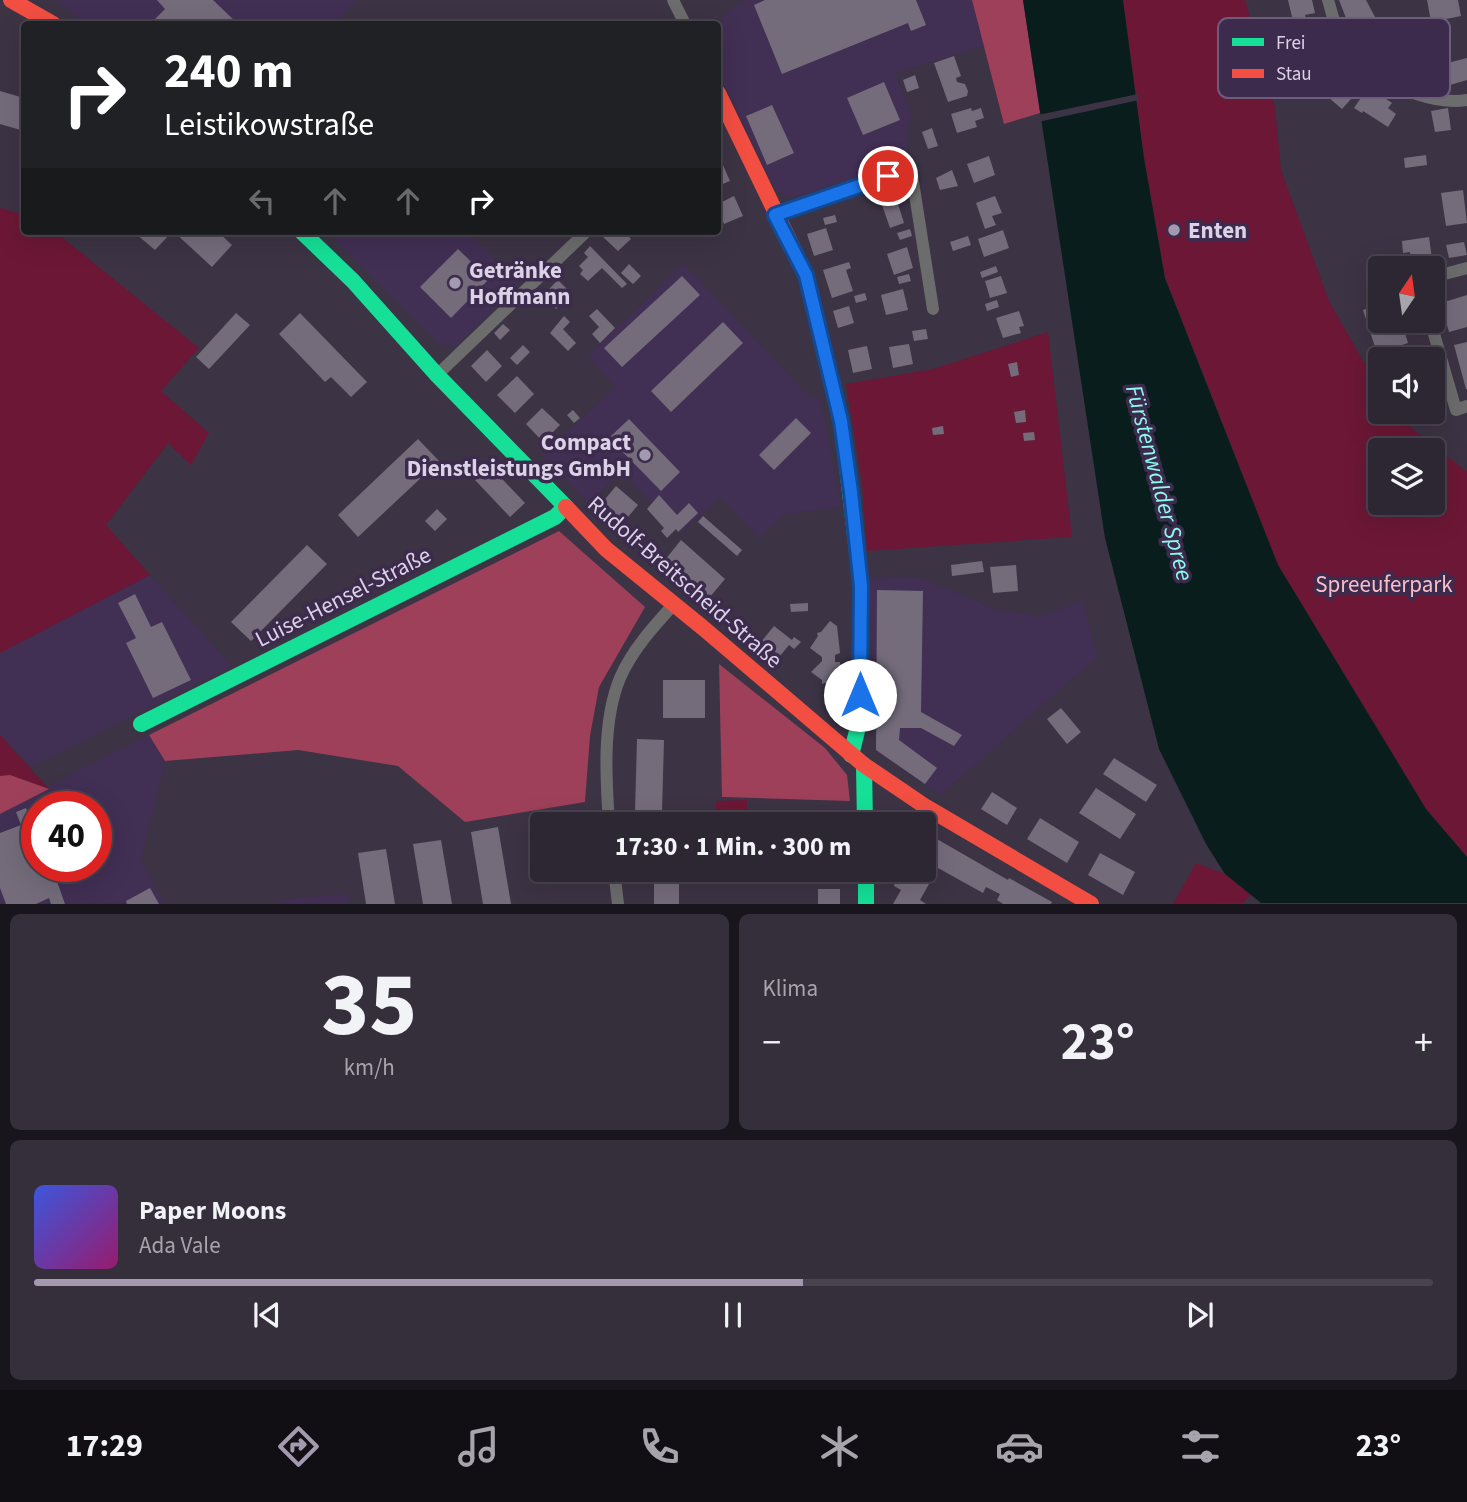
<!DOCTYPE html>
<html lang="de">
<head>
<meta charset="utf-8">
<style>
  body { margin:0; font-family:"Source Sans 3",sans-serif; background:#352e3b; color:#f1f3f6; height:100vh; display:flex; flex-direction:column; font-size:26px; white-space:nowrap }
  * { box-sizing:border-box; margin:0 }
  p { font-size:23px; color:#a7a5ac }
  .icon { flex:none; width:38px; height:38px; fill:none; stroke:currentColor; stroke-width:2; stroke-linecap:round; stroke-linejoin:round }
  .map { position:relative; height:904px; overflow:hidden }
  .panel { display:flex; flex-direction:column; gap:10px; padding:10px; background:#19151c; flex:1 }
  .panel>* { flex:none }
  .hud { position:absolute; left:21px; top:21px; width:700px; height:214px; border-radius:7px; box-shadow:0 7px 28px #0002,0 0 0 2px #48434e; background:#202124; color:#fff; overflow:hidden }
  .needle { width:46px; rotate:13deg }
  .controls { position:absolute; left:1368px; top:256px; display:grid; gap:14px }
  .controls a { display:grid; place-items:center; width:77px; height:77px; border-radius:7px; background:#2d2633; box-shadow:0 7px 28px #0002,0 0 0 2px #48434e; font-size:35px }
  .speed { position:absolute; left:21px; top:791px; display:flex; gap:14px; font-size:35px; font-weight:700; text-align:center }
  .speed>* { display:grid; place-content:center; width:91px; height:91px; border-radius:50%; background:#2d2633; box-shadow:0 7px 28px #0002,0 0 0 2px #48434e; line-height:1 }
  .speed .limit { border:10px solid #d22; background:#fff; color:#111 }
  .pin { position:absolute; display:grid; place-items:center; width:60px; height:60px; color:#fff; margin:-30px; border:4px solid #fff; border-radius:50%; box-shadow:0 2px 7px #0007 }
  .me { position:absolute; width:77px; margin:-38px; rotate:0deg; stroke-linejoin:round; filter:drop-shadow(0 0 5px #0008) }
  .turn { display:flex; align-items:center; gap:24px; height:147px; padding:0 28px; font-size:32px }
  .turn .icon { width:91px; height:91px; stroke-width:2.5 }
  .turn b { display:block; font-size:49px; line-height:60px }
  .lanes { display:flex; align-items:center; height:66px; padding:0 28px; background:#0003; justify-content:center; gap:35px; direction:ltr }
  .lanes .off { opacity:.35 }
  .big { font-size:52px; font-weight:700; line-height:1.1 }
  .panel .card { flex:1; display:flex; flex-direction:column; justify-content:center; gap:10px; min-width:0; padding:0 24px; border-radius:10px; background:#352e3b }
  .panel .dial { align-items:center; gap:0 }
  .dial b { font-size:91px; line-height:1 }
  .song { display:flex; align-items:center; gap:21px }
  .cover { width:84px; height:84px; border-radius:10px; background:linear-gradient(135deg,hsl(230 70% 55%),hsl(320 70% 35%)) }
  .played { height:7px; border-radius:4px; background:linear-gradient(90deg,#a49aaf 55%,#48434e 55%) }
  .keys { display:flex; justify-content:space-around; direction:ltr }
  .heat { display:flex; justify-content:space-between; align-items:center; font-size:38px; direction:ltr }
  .panel .tiles { flex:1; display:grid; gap:10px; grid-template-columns:1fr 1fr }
  .card:last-child { grid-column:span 2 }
  .trip { position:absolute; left:530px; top:812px; width:406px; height:70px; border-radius:7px; background:#2d2633; box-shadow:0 7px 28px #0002,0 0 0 2px #48434e; font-weight:700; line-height:70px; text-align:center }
  .menu { display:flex; height:112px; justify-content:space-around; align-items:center; background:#120f14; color:#a7a5ac }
  .menu .icon { width:49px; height:49px }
  .menu .current { color:#a49aaf }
  .menu b { font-size:32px; color:#f1f3f6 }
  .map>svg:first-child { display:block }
  .built { fill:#422f54; fill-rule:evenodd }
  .green { fill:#6c1735; fill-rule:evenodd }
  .forest { fill:#9e405a }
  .water { fill:#0a1d1d }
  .pier { fill:#3c3344 }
  .building { fill:#746c7b }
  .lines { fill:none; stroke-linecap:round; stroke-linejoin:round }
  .street { stroke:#6c6c6d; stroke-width:12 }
  .fast { stroke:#16e098; stroke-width:16 }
  .jam { stroke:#f24e42; stroke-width:16 }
  .route-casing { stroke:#114b97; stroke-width:18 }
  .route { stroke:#1a73e8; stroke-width:12 }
  .poi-dot { fill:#a49aaf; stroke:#3c2b4c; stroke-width:2.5 }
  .labels { text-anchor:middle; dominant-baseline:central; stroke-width:7; stroke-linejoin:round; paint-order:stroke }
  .poi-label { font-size:23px; font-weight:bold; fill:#dcd2e8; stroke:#3c2b4c; text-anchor:start }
  .street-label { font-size:23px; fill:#dcd2e8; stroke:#3c2b4c }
  .park-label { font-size:23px; fill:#f8bec8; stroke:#3c2b4c }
  .water-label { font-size:24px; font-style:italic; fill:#8dfaef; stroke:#3c2b4c }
  .key { fill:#3c2b4c; stroke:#6c5d7b; stroke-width:2 }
  .key-label { font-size:19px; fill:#dcd2e8 }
</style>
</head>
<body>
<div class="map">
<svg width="1467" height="904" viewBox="0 0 1467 904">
  <rect width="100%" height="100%" fill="#3c3344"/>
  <path class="built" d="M57,0H357L335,24H85Z
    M744,0H972L983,46L895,73L912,114L907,130L908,152L901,163L792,198L776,191L718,72V24H714Z
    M327,231H466L519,283L456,346L441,345Z
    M683,264L811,398L820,396L841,507L784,514L760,538L720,497L680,534L622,471L593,499V508L542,455L616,387L588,356Z
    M150,575L232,666L31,767L0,735V653Z
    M869,577L920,578L996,609L1040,616L1083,601L1097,657L940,795L875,751Z
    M149,735L165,761L141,861L164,903L0,904V814L79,770ZM37,807H96V866H37Z
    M347,893L349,903H280L282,900Z"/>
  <path class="green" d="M1123,0H1245L1275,107L1281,170L1329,301L1364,363L1428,344L1430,352L1410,359H1381V368L1369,372L1381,394V411H1390L1467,472V857L1426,809L1278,565L1165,277L1144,158ZM1381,450H1433V502H1381Z
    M0,208L24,215V231H54L199,348L161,391L209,433L191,465L168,443L106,525L150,575L0,653Z
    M1048,332L1072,537L867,551L862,483L846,384L933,369Z
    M0,735L49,789L10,775L0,776Z
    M747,800V824H716V801Z
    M1196,863L1225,874L1251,895L1243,903L1173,904Z"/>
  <path class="forest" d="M972,0H1023L1040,113L1004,124Z
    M559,531L645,607L599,687L590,736L585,802L465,822L398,766L298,750L165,761L149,735Z
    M719,664L825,748L847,775L850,801L722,797Z
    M10,775L49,789L0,814V776Z"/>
  <path class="water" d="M1023,0H1123L1144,158L1165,278L1278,565L1426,809L1467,857V903H1261L1225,874L1206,844L1159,749L1105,538Z"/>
  <path class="pier" d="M1138,94L1139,100L1038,122V115Z"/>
  <path class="building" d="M157,0H213L238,24H154L152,22L165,9Z
    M765,0H916L926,25L911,31L908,23L782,74L754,5Z
    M1288,0H1312L1315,13L1305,15L1307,22L1294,25Z
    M1339,0H1366L1375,17L1397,40L1431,61L1421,86L1403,77L1375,58L1351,31Z
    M1427,0H1458L1461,16L1431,22Z
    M954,56L961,76L956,78L957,82L965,84L968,91L967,96L948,102L934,63Z
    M1467,58V80L1450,85L1444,64Z
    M1319,60L1333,73L1337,69L1360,89L1342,109L1301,74L1311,63L1315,66Z
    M915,75L919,88L907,92L903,80Z
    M1369,80L1379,87L1376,92L1392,103L1388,108L1396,114L1388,127L1363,111L1362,113L1354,108L1367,89L1365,87Z
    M884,82L900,120L863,135L847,98Z
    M0,91L24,98V131L0,124Z
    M772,105L794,153L767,165L746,116Z
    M971,108L972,111L981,108L984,118L975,121L977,127L957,133L951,114Z
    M1448,108L1451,130L1435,132L1431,111Z
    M932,128L938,146L928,149L922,132Z
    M718,154L730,181L718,186Z
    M1426,155L1427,165L1405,168L1404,158Z
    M989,156L995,175L974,183L967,164Z
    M952,170L958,186L940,190L936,178Z
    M1463,190L1467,223L1446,226L1441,193Z
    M734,196L743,216L724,224L718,210V204Z
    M995,196L1002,213L992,216L996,225L985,229L976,203Z
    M897,201L904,223L890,228L882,205Z
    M835,215L837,222L825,225L823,218Z
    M826,228L833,250L814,256L807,234Z
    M910,229L912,236L900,240L897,233Z
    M1003,230L1009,248L984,257L978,239Z
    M138,231H173L155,250L136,234Z
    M173,231H217L232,245L212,267Z
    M609,231H624L631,239L618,251L603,237Z
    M968,236L971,245L953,251L950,242Z
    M1429,237L1432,259L1411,262L1410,252L1403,253L1402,241Z
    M1464,242L1467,255L1449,258L1446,245Z
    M590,246L627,284L622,288L602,268L588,281L580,274L583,270L579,266L588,257L584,253Z
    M907,247L913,268L894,275L887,254Z
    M458,249L489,279L451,318L420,287Z
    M849,262L851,268L846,270L853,291L832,298L823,270Z
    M629,264L641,276L633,284L621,273Z
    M996,266L998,272L982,278L980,272Z
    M909,274L911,281L899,284L897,277Z
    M682,276L700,295L622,367L604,348Z
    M1001,276L1007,293L990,298L985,281Z
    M558,280L572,294L556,309L543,295Z
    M903,289L908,310L886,315L881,295Z
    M865,293L867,300L856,303L854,296Z
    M1467,295V327L1449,332L1441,303Z
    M997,300L999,307L987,311L985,304Z
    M1381,304V320H1401L1408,343L1377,353L1363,310Z
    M849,306L854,323L838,328L833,311Z
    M597,309L615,328L600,343L592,334L599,327L589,316Z
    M1019,311L1024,326L1019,327L1021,333L1003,338L996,318Z
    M236,313L250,325L209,369L196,357Z
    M300,313L367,382L351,397L331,377L325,382L279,334Z
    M564,316L570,322L563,329L576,343L568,351L550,333Z
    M723,322L743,343L671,412L651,391Z
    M503,324L510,330L500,340L494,333Z
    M926,329L928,339L914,341L912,331Z
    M1467,342V389H1466L1454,345Z
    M909,344L913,364L893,368L889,347Z
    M523,345L530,352L517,365L510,358Z
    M867,346L872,369L853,373L848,350Z
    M487,350L502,366L486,382L471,366Z
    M1017,362L1019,375L1011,377L1008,364Z
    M517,376L534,394L515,413L497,395Z
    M542,408L560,425L543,442L526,424Z
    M573,410L580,418L574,423L567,415Z
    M1025,410L1026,422L1016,423L1014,412Z
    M796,418L811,433L774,470L759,455Z
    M629,419L680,472L661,491L609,438Z
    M943,426L944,434L933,435L932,428Z
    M1034,432L1035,440L1024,441L1023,433Z
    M418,439L439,461L358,537L338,515Z
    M490,466L525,503L510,517L475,480Z
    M616,486L638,505L623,523L601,504Z
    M659,495L677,515L689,503L698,513L678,532L676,529L667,538L661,531L664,528L647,509Z
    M437,509L447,519L435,531L425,521Z
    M703,516L742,550L737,556L698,522Z
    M681,540L725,579L709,598L665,560Z
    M307,545L327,564L251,641L231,622Z
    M982,561L984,572L952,576L951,565Z
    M1016,565L1018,591L993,593L990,567Z
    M877,590L923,591L921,712L962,735L954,746L921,728H900L899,740L937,768L925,784L876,750Z
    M135,594L151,627L162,622L191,680L153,698L126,643L136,638L118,603Z
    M808,603V611L791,612L790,604Z
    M830,621L837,626L840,653L835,655V662H840L841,683L836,692L825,683L822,684V680L811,672L822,661V657L810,648L818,636L817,633L821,632Z
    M774,626L792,640L794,637L801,642L794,649L789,645L780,656L761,642Z
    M663,680H705V718H663Z
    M1061,708L1081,732L1067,744L1047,719Z
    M637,739L664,740L662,813L635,812Z
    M1114,758L1157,785L1146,802L1103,774Z
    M1096,788L1136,814L1120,839L1079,813Z
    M992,792L1017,808L1007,825L981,809Z
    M26,808L37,835V866H61L63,870L54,873L65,904H51L49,898L36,904H6L0,888V833L21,825L16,812Z
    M1040,818L1079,842L1067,863L1027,839Z
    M498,827L511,904H483L471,832Z
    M930,835L1008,880L1009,878L1052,902L1051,904H1003L997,900L1000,894L986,887L983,893L938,868L920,900L926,904H893L901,890L894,886L896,871L908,877L911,870H924V846Z
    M441,840L452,904H423L413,844Z
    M386,849L395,904H366L358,853Z
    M1100,853L1135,872L1123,895L1088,875Z
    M654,870H679V904H654Z
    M150,888L159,904H127L126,901Z
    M818,889H840V904H818Z"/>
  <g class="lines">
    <path class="street" d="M673,0L685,24
      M1328,0C1333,16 1336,33 1344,47C1363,78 1432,107 1467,100
      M775,215L911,169L933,309
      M1433,277L1467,268
      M1430,320L1456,410L1467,406
      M437,375L587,231
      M609,824C606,779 602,721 620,678C632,650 654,626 674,604
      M614,870L618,904"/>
    <path class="fast" d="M301,231L353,281L437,375L566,507
      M846,458L861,586L860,695L858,727L851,755
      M141,724L555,517L564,508
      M864,765L865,824
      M866,870V904"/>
    <path class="jam" d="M11,0L53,24
      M718,93L806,275L841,421L846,458
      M566,507L606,549L702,627L864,765L926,807L1091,904"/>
  </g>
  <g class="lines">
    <g class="route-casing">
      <path id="route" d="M860,695L861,586L851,492L841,421L806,275L775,215L888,176"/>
    </g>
    <use href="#route" class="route"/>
  </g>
  <g class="poi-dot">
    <circle cx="1174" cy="230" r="7"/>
    <circle cx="455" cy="283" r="7"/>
    <circle cx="645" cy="455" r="7"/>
  </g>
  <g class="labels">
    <g class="poi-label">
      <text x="1188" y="230">Enten</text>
      <text x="469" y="270">Getränke<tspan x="469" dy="26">Hoffmann</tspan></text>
      <text x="631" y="442" text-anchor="end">Compact<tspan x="631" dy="26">Dienstleistungs GmbH</tspan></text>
    </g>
    <g class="street-label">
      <text transform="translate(685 582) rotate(41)">Rudolf-Breitscheid-Straße</text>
      <text transform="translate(343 597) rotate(-27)">Luise-Hensel-Straße</text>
    </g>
    <g class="park-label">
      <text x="1384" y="584">Spreeuferpark</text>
    </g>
    <g class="water-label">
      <text transform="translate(1159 483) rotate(75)">Fürstenwalder Spree</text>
    </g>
  </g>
  <rect x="1218" y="18" width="232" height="80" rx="10" class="key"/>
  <rect x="1232" y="38" width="32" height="8" fill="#16e098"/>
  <rect x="1232" y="69" width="32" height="9" fill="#f24e42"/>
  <g class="key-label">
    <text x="1276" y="49">Frei</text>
    <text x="1276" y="80">Stau</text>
  </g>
</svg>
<div class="controls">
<a><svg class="needle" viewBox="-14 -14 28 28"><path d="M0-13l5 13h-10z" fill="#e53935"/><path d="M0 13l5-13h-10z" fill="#a7a5ac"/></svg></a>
<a><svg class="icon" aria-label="sound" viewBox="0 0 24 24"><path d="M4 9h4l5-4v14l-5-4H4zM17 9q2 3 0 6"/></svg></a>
<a><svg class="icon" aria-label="layers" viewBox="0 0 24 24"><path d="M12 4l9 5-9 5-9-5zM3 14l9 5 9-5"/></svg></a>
</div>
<div class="speed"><div class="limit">40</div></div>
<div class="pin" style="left:888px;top:176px;background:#d93025"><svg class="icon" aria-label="arrive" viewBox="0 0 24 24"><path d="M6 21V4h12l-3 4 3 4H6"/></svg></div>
<svg class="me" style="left:860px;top:695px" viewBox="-20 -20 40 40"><circle r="19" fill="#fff"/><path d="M0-13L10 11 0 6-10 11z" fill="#1a73e8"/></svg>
<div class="trip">17:30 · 1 Min. · 300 m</div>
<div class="hud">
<div class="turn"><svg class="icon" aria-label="right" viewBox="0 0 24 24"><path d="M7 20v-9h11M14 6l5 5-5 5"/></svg><div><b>240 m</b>Leistikowstraße</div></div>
<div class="lanes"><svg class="icon off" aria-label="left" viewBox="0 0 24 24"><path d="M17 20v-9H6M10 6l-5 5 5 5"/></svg><svg class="icon off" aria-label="ahead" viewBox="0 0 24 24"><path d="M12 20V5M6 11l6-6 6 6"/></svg><svg class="icon off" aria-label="ahead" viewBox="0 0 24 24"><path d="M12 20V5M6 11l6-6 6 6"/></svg><svg class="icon" aria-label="right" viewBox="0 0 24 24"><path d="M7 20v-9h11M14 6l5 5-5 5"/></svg></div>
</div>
</div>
<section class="panel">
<div class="tiles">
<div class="card dial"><b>35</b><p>km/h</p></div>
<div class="card"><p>Klima</p>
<div class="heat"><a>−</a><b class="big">23°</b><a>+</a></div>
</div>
<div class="card">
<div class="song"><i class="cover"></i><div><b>Paper Moons</b><p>Ada Vale</p></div></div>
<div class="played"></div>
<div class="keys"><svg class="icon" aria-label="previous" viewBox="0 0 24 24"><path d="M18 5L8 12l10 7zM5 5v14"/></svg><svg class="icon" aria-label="pause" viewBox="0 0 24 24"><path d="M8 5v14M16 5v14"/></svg><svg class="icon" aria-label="next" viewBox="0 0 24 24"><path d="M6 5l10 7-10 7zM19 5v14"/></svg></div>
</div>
</div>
</section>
<nav class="menu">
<b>17:29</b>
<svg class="icon current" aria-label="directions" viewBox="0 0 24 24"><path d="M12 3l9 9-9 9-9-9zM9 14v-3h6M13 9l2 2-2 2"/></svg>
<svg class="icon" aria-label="music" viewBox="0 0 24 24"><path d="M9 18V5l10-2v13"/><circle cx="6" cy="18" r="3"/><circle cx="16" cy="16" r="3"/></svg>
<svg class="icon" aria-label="phone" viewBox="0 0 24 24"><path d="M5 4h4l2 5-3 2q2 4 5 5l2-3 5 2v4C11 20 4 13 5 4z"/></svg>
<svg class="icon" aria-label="climate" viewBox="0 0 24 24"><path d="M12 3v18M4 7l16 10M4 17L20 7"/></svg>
<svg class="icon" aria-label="car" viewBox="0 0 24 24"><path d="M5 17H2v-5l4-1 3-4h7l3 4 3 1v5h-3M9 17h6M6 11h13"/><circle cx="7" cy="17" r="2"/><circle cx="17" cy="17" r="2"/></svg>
<svg class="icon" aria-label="filters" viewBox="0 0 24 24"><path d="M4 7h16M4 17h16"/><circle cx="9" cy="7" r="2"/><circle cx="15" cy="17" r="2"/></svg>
<b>23°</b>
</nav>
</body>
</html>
